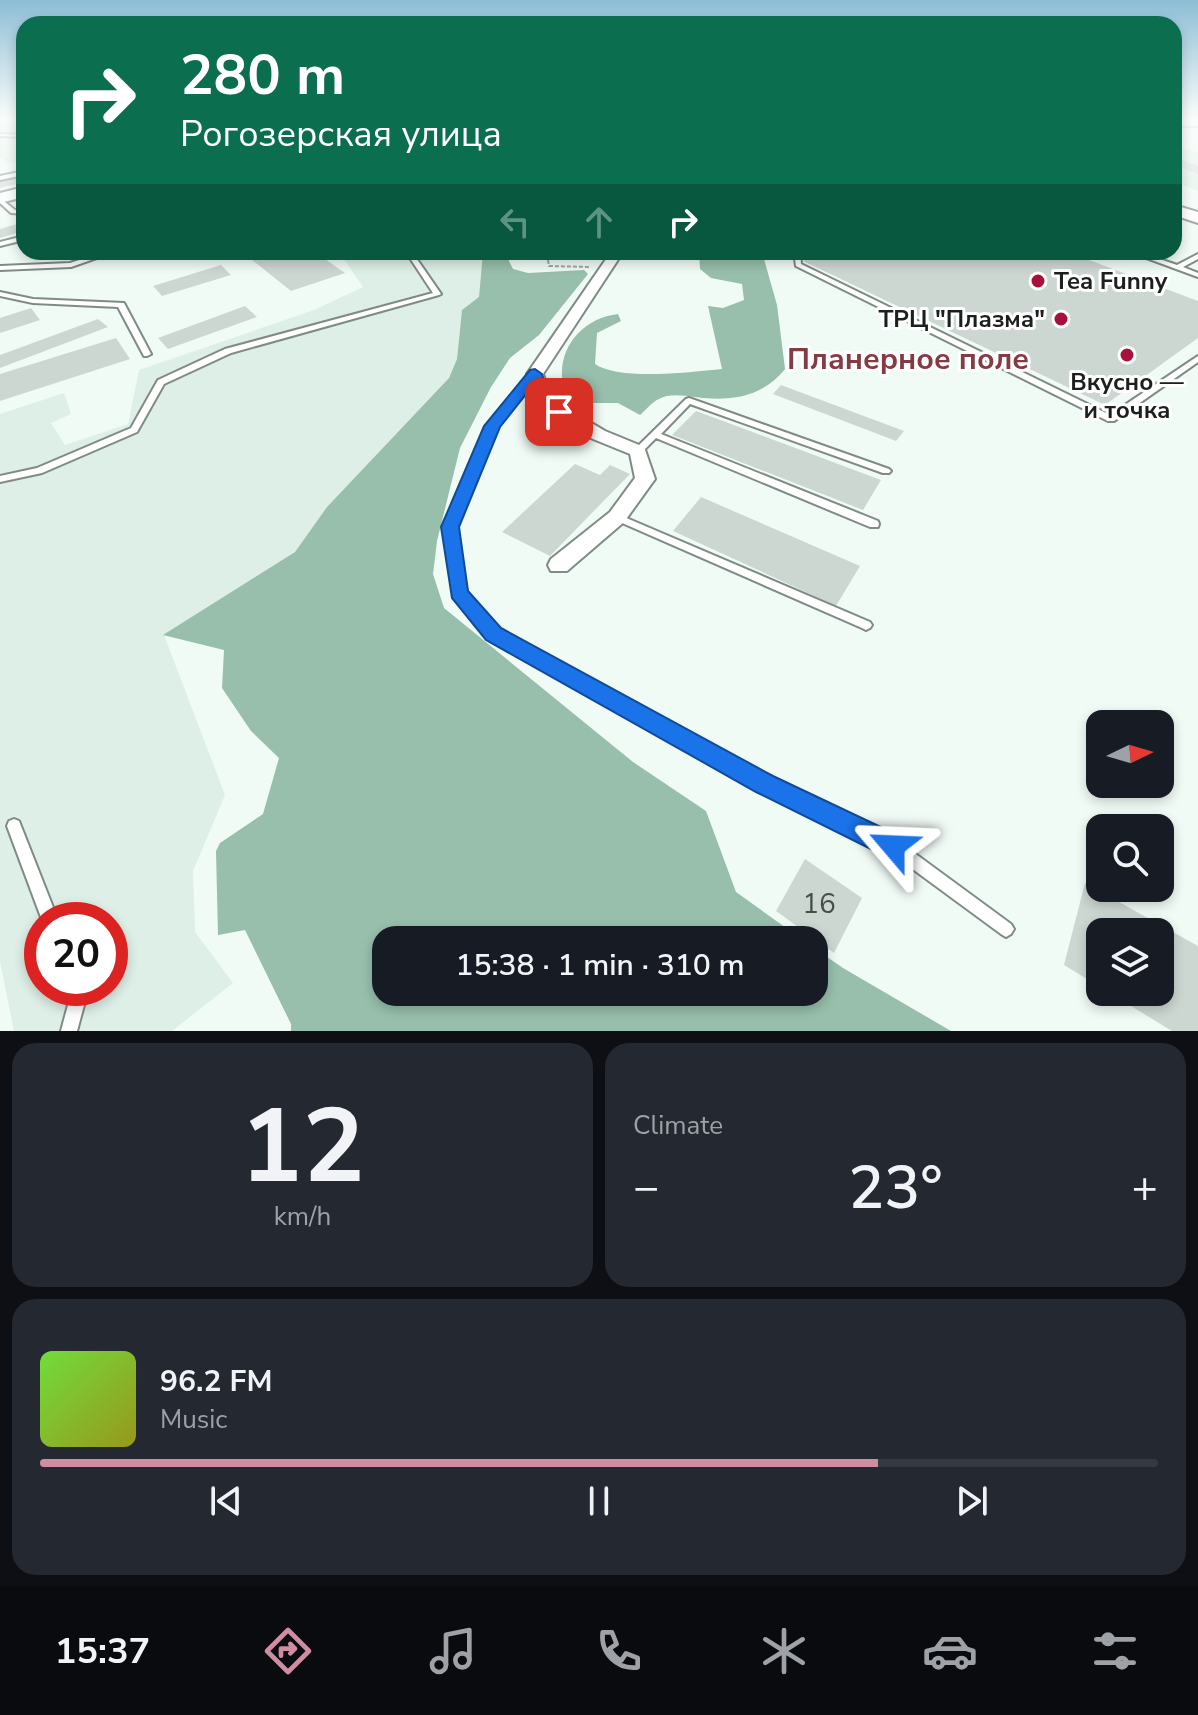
<!DOCTYPE html>
<html lang="en">
<head>
<meta charset="utf-8">
<style>
  body { margin:0; font-family:"Nunito Sans",sans-serif; background:#242831; color:#f1f3f6; height:100vh; display:flex; flex-direction:column; font-size:30px; white-space:nowrap }
  * { box-sizing:border-box; margin:0 }
  p { font-size:26px; color:#9ea1a6 }
  .icon { flex:none; width:44px; height:44px; fill:none; stroke:currentColor; stroke-width:2; stroke-linecap:round; stroke-linejoin:round }
  .map { position:relative; height:1031px; overflow:hidden }
  .details { display:flex; flex-direction:column; gap:12px; padding:12px; background:#0d0f14; flex:1 }
  .details>* { flex:none }
  .guide { position:absolute; left:16px; top:16px; width:1166px; height:244px; border-radius:24px; box-shadow:0 4px 12px #0003; background:#0b6e4f; color:#fff; overflow:hidden }
  .needle { width:52px; rotate:85deg }
  .fabs { position:absolute; left:1086px; top:710px; display:grid; gap:16px }
  .fabs a { display:grid; place-items:center; width:88px; height:88px; border-radius:16px; background:#171b24; box-shadow:0 4px 12px #0003; font-size:40px }
  .speed { position:absolute; left:24px; top:902px; display:flex; gap:16px; font-size:40px; font-weight:700; text-align:center }
  .speed>* { display:grid; place-content:center; width:104px; height:104px; border-radius:50%; background:#171b24; box-shadow:0 4px 12px #0003; line-height:1 }
  .speed .limit { border:12px solid #d22; background:#fff; color:#111 }
  .pin { position:absolute; display:grid; place-items:center; width:68px; height:68px; color:#fff; margin:-34px; border-radius:16px; box-shadow:0 4px 12px #0006 }
  .me { position:absolute; width:88px; margin:-44px; rotate:296deg; stroke-linejoin:round; filter:drop-shadow(0 0 6px #0008) }
  .turn { display:flex; align-items:center; gap:28px; height:168px; padding:0 32px; font-size:36px }
  .turn .icon { width:104px; height:104px; stroke-width:2.5 }
  .turn b { display:block; font-size:56px; line-height:68px }
  .lanes { display:flex; align-items:center; height:76px; padding:0 32px; background:#0003; justify-content:center; gap:40px; direction:ltr }
  .lanes .off { opacity:.35 }
  .big { font-size:60px; font-weight:600; line-height:1.1 }
  .details .widget { flex:1; display:flex; flex-direction:column; justify-content:center; gap:12px; min-width:0; padding:0 28px; border-radius:24px; background:#242831 }
  .details .dial { align-items:center; gap:0 }
  .dial b { font-size:104px; line-height:1 }
  .song { display:flex; align-items:center; gap:24px }
  .cover { width:96px; height:96px; border-radius:12px; background:linear-gradient(135deg,hsl(100 70% 55%),hsl(60 70% 35%)) }
  .played { height:8px; border-radius:4px; background:linear-gradient(90deg,#d08da2 75%,#363941 75%) }
  .keys { display:flex; justify-content:space-around; direction:ltr }
  .heat { display:flex; justify-content:space-between; align-items:center; font-size:44px; direction:ltr }
  .details .tiles { flex:1; display:grid; gap:12px; grid-template-columns:1fr 1fr }
  .widget:last-child { grid-column:span 2 }
  .trip { position:absolute; left:372px; top:926px; width:456px; height:80px; border-radius:24px; background:#171b24; box-shadow:0 4px 12px #0003; font-weight:600; line-height:80px; text-align:center }
  .tabs { display:flex; height:128px; justify-content:space-around; align-items:center; background:#090b0e; color:#9ea1a6 }
  .tabs .icon { width:56px; height:56px }
  .tabs .on { color:#d08da2 }
  .tabs b { font-size:36px; color:#f1f3f6 }
  .map>svg:first-child { display:block }
  .built { fill:#ddefe6; fill-rule:evenodd }
  .forest { fill:#97bfab }
  .building { fill:#cdd7d2 }
  .lines { fill:none; stroke-linecap:round; stroke-linejoin:round }
  .lane-casing { stroke:#818b86; stroke-width:4 }
  .street-casing { stroke:#818b86; stroke-width:4 }
  .secondary-casing { stroke:#818b86; stroke-width:4 }
  .path { stroke:#a0a7a4; stroke-width:2; stroke-dasharray:4 2; stroke-linecap:butt }
  .lane { fill:#fff; fill-rule:evenodd }
  .street { fill:#fff; fill-rule:evenodd }
  .secondary { fill:#fff; fill-rule:evenodd }
  .route { fill:#1a73e8; stroke:#114b97; stroke-width:2 }
  .poi-dot { fill:#a8113c; stroke:#fff; stroke-width:3 }
  .labels { text-anchor:middle; dominant-baseline:central; stroke-width:6; stroke-linejoin:round; paint-order:stroke }
  .far-poi-label { font-size:24px; font-weight:bold; fill:#1b1f1d; stroke:#fff; text-anchor:start }
  .near-number-label { font-size:28px; fill:#484d4a }
  .far-district-label { font-size:30px; font-weight:bold; fill:#833b44; stroke:#fff }
</style>
</head>
<body>
<div class="map">
<svg width="1198" height="1031" viewBox="0 0 1198 1031">
  <rect width="100%" height="100%" fill="#f1fbf6"/>
  <path class="built" d="M0,119H24V161L8,163L0,157Z
    M1174,146L1198,152V191L1174,182Z
    M339,252H483L479,298L462,310L457,359L449,378L327,507L295,552L164,635L225,795L193,871L195,932L233,983L172,1031H14L0,962V414L64,393L71,414L51,423L65,445L128,424L139,370L314,310L363,287ZM42,920H110V988H42Z"/>
  <path class="forest" d="M483,252H514L508,259L513,269L528,273L584,270L588,274L539,335L510,358L491,387L460,448L437,541L433,574L444,608L633,762L706,811L736,892L803,940H386V992H814V948L843,968L951,1031H291V1024L245,930L218,935L216,851L220,843L263,814L279,758L251,731L222,688L224,650L163,635L295,552L327,507L449,378L457,359L462,310L479,297Z
    M699,252H762L777,305L785,369C763,397 730,402 695,397C685,396 669,393 659,399C652,402 646,410 640,415L618,403H591L563,385C556,348 583,318 618,314L621,321L597,333L595,364C620,381 690,372 722,369L708,306L723,308L744,300L742,284L711,278L700,269Z"/>
  <path class="building" d="M1174,157L1198,166V174L1174,165Z
    M24,175V182L0,188V180Z
    M24,222V231L0,238V229Z
    M242,252H315L345,273L291,291Z
    M826,252H1068L1198,301V338L1105,405L803,261Z
    M221,265L231,275L162,296L153,286Z
    M245,306L257,317L168,349L158,338Z
    M31,308L40,320L0,333V318Z
    M98,319L108,327L0,368V355Z
    M116,338L130,359L0,401V374Z
    M781,385L904,431L896,441L773,394Z
    M696,411L881,480L863,510L672,435Z
    M575,464L600,475L610,465L630,474L550,556L502,532Z
    M701,497L860,566L836,606L673,531Z
    M805,859L862,898L834,953L776,911Z
    M1085,883L1198,946V1031H1172L1108,992H1160V932H1100V987L1064,965Z"/>
  <g class="lines">
    <g class="lane-casing">
      <path id="lane" d="M0,134L24,135V137L0,136Z
        M24,171V175L0,180V176Z
        M0,198L15,210H24V214L11,213L0,203Z
        M24,236V240L0,246V242Z
        M104,252H114L71,267L0,270V266L70,263Z
        M406,252H412L441,294L439,295L231,353L164,384L137,432L42,473L0,482V476L37,468L131,428L158,380L225,349L433,293Z
        M794,252H800L801,264L1110,415L1198,356V362L1114,421H1108L796,266Z
        M1130,252H1139L1177,265L1198,254V259L1183,267L1198,273V277Z
        M0,292L33,299L124,303L151,354L147,356H144L118,307L33,303L0,296Z
        M532,372H538L539,374L496,427L455,527L464,592L497,631L769,779L898,841L1011,924L1014,929L1011,934L1006,937L1001,934L888,851L759,789L489,637L453,593L445,527L488,426Z
        M689,398L889,469L891,471L889,473H883L690,404L661,434L878,521L879,524L878,527H870L656,438L641,453H635L633,451L635,449L686,399Z
        M617,514L870,622L872,625L870,628L866,630L862,628L613,519L612,517L613,515Z
        M14,819L19,821L58,920H42L7,826L9,821Z
        M69,988H85L87,994L77,1031H61L71,994Z"/>
    </g>
    <g class="street-casing">
      <path id="street" d="M611,252H623L543,374L551,399L605,431L644,447L655,479L624,522L567,571H551L548,565L551,559L610,512L635,478L630,454L593,439L537,406L527,374Z"/>
    </g>
    <g class="secondary-casing">
      <path id="secondary" d="M1174,119H1198V126H1174Z
        M24,187V197L0,203V193Z
        M1174,205L1198,212V223L1174,215Z"/>
    </g>
    <path class="path" d="M548,260L549,266L590,267"/>
    <use href="#lane" class="lane"/>
    <use href="#street" class="street"/>
    <use href="#secondary" class="secondary"/>
  </g>
  <linearGradient id="sky" x2="0" y2="1"><stop stop-color="#8dbed5"/><stop offset="0.45" stop-color="#f9fdfb"/><stop offset="1" stop-color="#f9fdfb" stop-opacity="0"/></linearGradient>
  <rect width="1198" height="263" fill="url(#sky)"/>
  <path class="route" d="M535,369L542,374L550,400L566,412L559,417L538,405L531,388L500,427L459,527L468,591L501,628L773,776L902,837L906,846L902,855L893,859L883,855L756,792L486,640L452,598L441,527L484,426L530,370Z"/>
  <g class="poi-dot">
    <circle cx="1038" cy="281" r="8"/>
    <circle cx="1061" cy="319" r="8"/>
    <circle cx="1127" cy="355" r="8"/>
  </g>
  <g class="labels">
    <g class="far-poi-label">
      <text x="1054" y="281">Tea Funny</text>
      <text x="1045" y="319" text-anchor="end">ТРЦ "Плазма"</text>
      <text x="1127" y="382" text-anchor="middle">Вкусно —<tspan x="1127" dy="28">и точка</tspan></text>
    </g>
    <g class="near-number-label">
      <text x="819" y="904">16</text>
    </g>
    <g class="far-district-label">
      <text x="908" y="359">Планерное поле</text>
    </g>
  </g>
</svg>
<div class="fabs">
<a><svg class="needle" viewBox="-14 -14 28 28"><path d="M0-13l5 13h-10z" fill="#e53935"/><path d="M0 13l5-13h-10z" fill="#9ea1a6"/></svg></a>
<a><svg class="icon" aria-label="search" viewBox="0 0 24 24"><circle cx="10" cy="10" r="6"/><path d="M15 15l6 6"/></svg></a>
<a><svg class="icon" aria-label="layers" viewBox="0 0 24 24"><path d="M12 4l9 5-9 5-9-5zM3 14l9 5 9-5"/></svg></a>
</div>
<div class="speed"><div class="limit">20</div></div>
<div class="pin" style="left:559px;top:412px;background:#d93025"><svg class="icon" aria-label="arrive" viewBox="0 0 24 24"><path d="M6 21V4h12l-3 4 3 4H6"/></svg></div>
<svg class="me" style="left:893px;top:846px" viewBox="-20 -20 40 40"><path d="M0-17L14 15 0 8-14 15z" fill="#1a73e8" stroke="#fff" stroke-width="4"/></svg>
<div class="trip">15:38 · 1 min · 310 m</div>
<div class="guide">
<div class="turn"><svg class="icon" aria-label="right" viewBox="0 0 24 24"><path d="M7 20v-9h11M14 6l5 5-5 5"/></svg><div><b>280 m</b>Рогозерская улица</div></div>
<div class="lanes"><svg class="icon off" aria-label="left" viewBox="0 0 24 24"><path d="M17 20v-9H6M10 6l-5 5 5 5"/></svg><svg class="icon off" aria-label="ahead" viewBox="0 0 24 24"><path d="M12 20V5M6 11l6-6 6 6"/></svg><svg class="icon" aria-label="right" viewBox="0 0 24 24"><path d="M7 20v-9h11M14 6l5 5-5 5"/></svg></div>
</div>
</div>
<section class="details">
<div class="tiles">
<div class="widget dial"><b>12</b><p>km/h</p></div>
<div class="widget"><p>Climate</p>
<div class="heat"><a>−</a><b class="big">23°</b><a>+</a></div>
</div>
<div class="widget">
<div class="song"><i class="cover"></i><div><b>96.2 FM</b><p>Music</p></div></div>
<div class="played"></div>
<div class="keys"><svg class="icon" aria-label="previous" viewBox="0 0 24 24"><path d="M18 5L8 12l10 7zM5 5v14"/></svg><svg class="icon" aria-label="pause" viewBox="0 0 24 24"><path d="M8 5v14M16 5v14"/></svg><svg class="icon" aria-label="next" viewBox="0 0 24 24"><path d="M6 5l10 7-10 7zM19 5v14"/></svg></div>
</div>
</div>
</section>
<nav class="tabs">
<b>15:37</b>
<svg class="icon on" aria-label="directions" viewBox="0 0 24 24"><path d="M12 3l9 9-9 9-9-9zM9 14v-3h6M13 9l2 2-2 2"/></svg>
<svg class="icon" aria-label="music" viewBox="0 0 24 24"><path d="M9 18V5l10-2v13"/><circle cx="6" cy="18" r="3"/><circle cx="16" cy="16" r="3"/></svg>
<svg class="icon" aria-label="phone" viewBox="0 0 24 24"><path d="M5 4h4l2 5-3 2q2 4 5 5l2-3 5 2v4C11 20 4 13 5 4z"/></svg>
<svg class="icon" aria-label="climate" viewBox="0 0 24 24"><path d="M12 3v18M4 7l16 10M4 17L20 7"/></svg>
<svg class="icon" aria-label="car" viewBox="0 0 24 24"><path d="M5 17H2v-5l4-1 3-4h7l3 4 3 1v5h-3M9 17h6M6 11h13"/><circle cx="7" cy="17" r="2"/><circle cx="17" cy="17" r="2"/></svg>
<svg class="icon" aria-label="filters" viewBox="0 0 24 24"><path d="M4 7h16M4 17h16"/><circle cx="9" cy="7" r="2"/><circle cx="15" cy="17" r="2"/></svg>
</nav>
</body>
</html>
